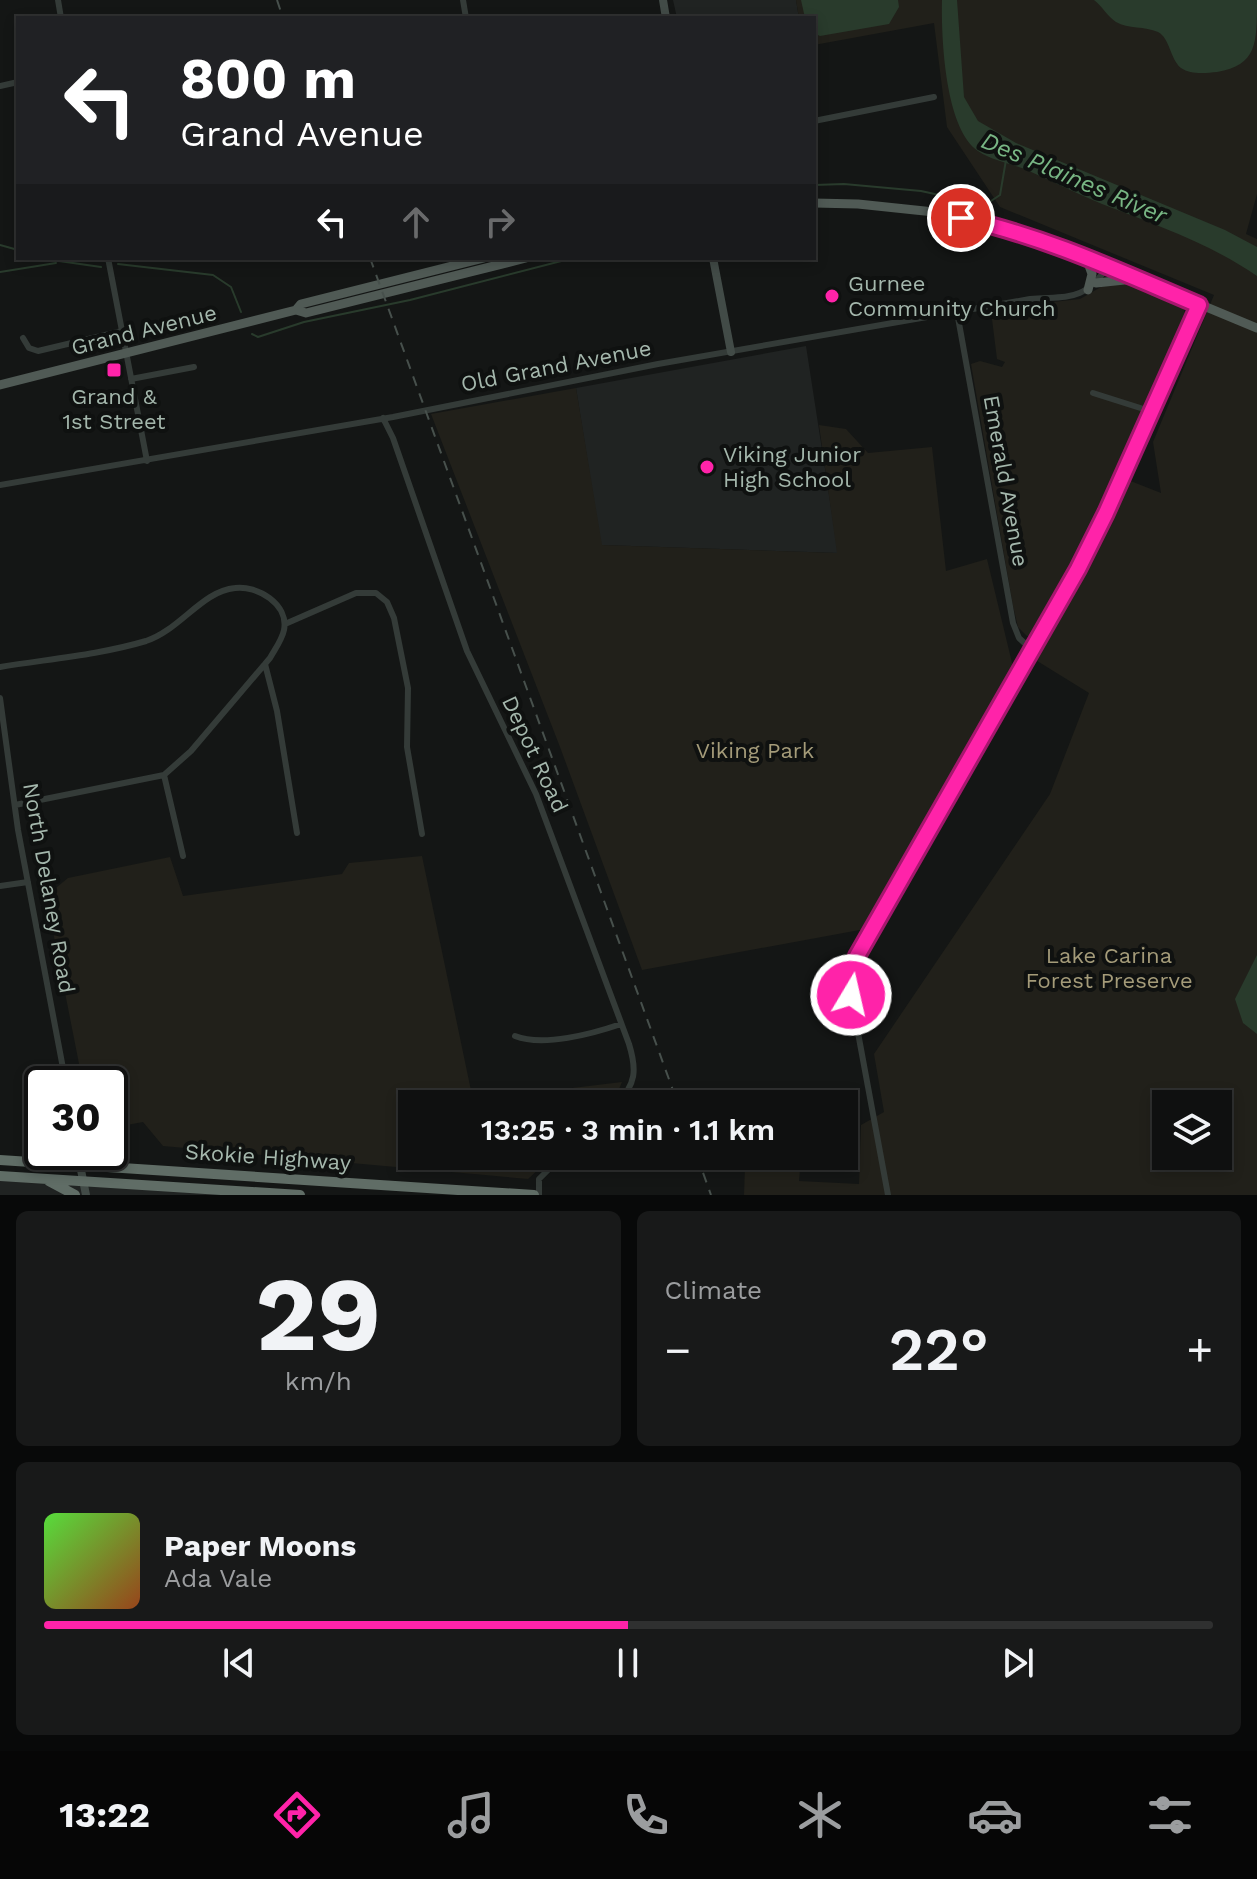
<!DOCTYPE html>
<html lang="en">
<head>
<meta charset="utf-8">
<style>
  body { margin:0; font-family:"Work Sans",sans-serif; background:#181919; color:#f1f3f6; height:100vh; display:flex; flex-direction:column; font-size:30px; white-space:nowrap }
  * { box-sizing:border-box; margin:0 }
  p { font-size:26px; color:#9b9d9f }
  .icon { flex:none; width:44px; height:44px; fill:none; stroke:currentColor; stroke-width:2; stroke-linecap:round; stroke-linejoin:round }
  .map { position:relative; height:1195px; overflow:hidden }
  .side { display:flex; flex-direction:column; gap:16px; padding:16px; background:#080909; flex:1 }
  .side>* { flex:none }
  .guide { position:absolute; left:16px; top:16px; width:800px; height:244px; border-radius:0px; box-shadow:0 4px 12px #0003,0 0 0 2px #2f3030; background:#202124; color:#fff; overflow:hidden }
  .buttons { position:absolute; left:1152px; top:1090px; display:grid; gap:16px }
  .buttons a { display:grid; place-items:center; width:80px; height:80px; border-radius:0px; background:#0f1010; box-shadow:0 4px 12px #0003,0 0 0 2px #2f3030; font-size:40px }
  .speed { position:absolute; left:24px; top:1066px; display:flex; gap:16px; font-size:40px; font-weight:700; text-align:center }
  .speed>* { display:grid; place-content:center; width:104px; height:104px; border-radius:50%; background:#0f1010; box-shadow:0 4px 12px #0003,0 0 0 2px #2f3030; line-height:1 }
  .speed .limit { border:4px solid #111; border-radius:12px; background:#fff; color:#111 }
  .pin { position:absolute; display:grid; place-items:center; width:68px; height:68px; color:#fff; margin:-34px; border:4px solid #fff; border-radius:50%; box-shadow:0 2px 8px #0007 }
  .me { position:absolute; width:88px; margin:-44px; rotate:9deg; stroke-linejoin:round; filter:drop-shadow(0 0 6px #0008) }
  .turn { display:flex; align-items:center; gap:28px; height:168px; padding:0 32px; font-size:36px }
  .turn .icon { width:104px; height:104px; stroke-width:2.5 }
  .turn b { display:block; font-size:56px; line-height:68px }
  .lanes { display:flex; align-items:center; height:76px; padding:0 32px; background:#0003; justify-content:center; gap:40px; direction:ltr }
  .lanes .off { opacity:.35 }
  .big { font-size:60px; font-weight:600; line-height:1.1 }
  .side .card { flex:1; display:flex; flex-direction:column; justify-content:center; gap:12px; min-width:0; padding:0 28px; border-radius:12px; background:#181919 }
  .side .dial { align-items:center; gap:0 }
  .dial b { font-size:104px; line-height:1 }
  .song { display:flex; align-items:center; gap:24px }
  .cover { width:96px; height:96px; border-radius:12px; background:linear-gradient(135deg,hsl(110 70% 55%),hsl(20 70% 35%)) }
  .played { height:8px; border-radius:4px; background:linear-gradient(90deg,#ff23a9 50%,#2f3030 50%) }
  .keys { display:flex; justify-content:space-around; direction:ltr }
  .heat { display:flex; justify-content:space-between; align-items:center; font-size:44px; direction:ltr }
  .side .tiles { flex:1; display:grid; gap:16px; grid-template-columns:1fr 1fr }
  .card:last-child { grid-column:span 2 }
  .trip { position:absolute; left:398px; top:1090px; width:460px; height:80px; border-radius:0px; background:#0f1010; box-shadow:0 4px 12px #0003,0 0 0 2px #2f3030; font-weight:600; line-height:80px; text-align:center }
  .dock { display:flex; height:128px; justify-content:space-around; align-items:center; background:#060606; color:#9b9d9f }
  .dock .icon { width:56px; height:56px }
  .dock .active { color:#ff23a9 }
  .dock b { font-size:36px; color:#f1f3f6 }
  .map>svg:first-child { display:block }
  .built { fill:#202322 }
  .green { fill:#21201a; fill-rule:evenodd }
  .water { fill:#293b2c }
  .lines { fill:none; stroke-linecap:round; stroke-linejoin:round }
  .stream { stroke:#293b2c; stroke-width:2 }
  .street { stroke:#343b38; stroke-width:6 }
  .secondary { stroke:#424b47; stroke-width:8 }
  .primary { stroke:#505a55; stroke-width:9 }
  .highway { stroke:#606d66; stroke-width:10 }
  .rail { stroke:#47504c; stroke-width:2; stroke-dasharray:10 8; stroke-linecap:butt }
  .route-casing { stroke:#a6176e; stroke-width:20 }
  .route { stroke:#ff23a9; stroke-width:14 }
  .poi-dot { fill:#ff23a9; stroke:#0f1110; stroke-width:3 }
  .labels { text-anchor:middle; dominant-baseline:central; stroke-width:8; stroke-linejoin:round; paint-order:stroke }
  .poi-label { font-size:22px; fill:#a4b7ac; stroke:#0f1110; text-anchor:start }
  .street-label { font-size:22px; fill:#a4b7ac; stroke:#0f1110 }
  .park-label { font-size:22px; fill:#a49b79; stroke:#0f1110 }
  .water-label { font-size:24px; font-style:italic; fill:#78b684; stroke:#0f1110 }
</style>
</head>
<body>
<div class="map">
<svg width="1257" height="1195" viewBox="0 0 1257 1195">
  <rect width="100%" height="100%" fill="#141615"/>
  <path class="built" d="M673,0H796L799,18H677Z
    M806,346L838,553L601,545L576,388Z
    M0,1176L84,1181L307,1195H0Z"/>
  <path class="green" d="M796,0H1257V194L1246,234L1257,239V1195H744L745,1166L800,1169L799,1181L859,1184L861,1125L884,1112L874,1054L1050,794L1089,693L1034,659L1098,548L1128,480L1161,493L1153,442L1214,295L1000,207L947,127L934,23L814,45V18H799ZM1166,1104H1218V1156H1166Z
    M1108,283H1126L1183,307L1187,320L1095,528L1039,630L1034,635L1027,636L1018,627L1013,606L971,364L980,361L1002,367L1005,362L997,359L992,319L1012,316L1016,306L1080,299Z
    M576,388L602,545L837,553L819,425L846,429L868,453L932,447L946,571L987,559L1013,667L865,929L642,970L560,747L431,414Z
    M422,856L473,1100L622,1082L616,1096L607,1104H412V1156H553L528,1179L163,1146L143,1122L110,1128V1084H83L46,896L68,878L170,857L183,896L342,874L349,863Z"/>
  <path class="water" d="M801,0H898L899,7L889,24L820,36L814,33V18H805Z
    M942,0H957L964,97L978,121L1016,143L1225,230L1257,247V276C1209,243 1156,225 1102,204C1078,194 1054,182 1029,171C1014,164 992,161 978,151C945,129 941,37 942,0Z
    M1094,0H1257C1257,44 1257,65 1217,72C1206,73 1191,75 1181,68C1170,59 1170,38 1158,32C1145,26 1128,29 1116,22C1108,17 1102,6 1094,0Z
    M1257,955V1034L1243,1023L1235,999Z"/>
  <g class="lines">
    <path class="stream" d="M814,185L844,184L921,191L985,205L1000,195L1006,160
      M0,245L18,250
      M38,258L101,267
      M118,264L213,275L231,287L241,312
      M0,272L56,263
      M252,334L258,337L304,322L410,300L573,258"/>
    <path class="street" d="M58,0L61,18
      M463,0L466,18
      M0,86L18,82
      M814,121L934,97
      M108,258L147,461
      M957,312L1013,623L1019,638L1032,650
      M23,338L29,348L38,351L122,331
      M131,379L194,367
      M1093,393L1153,412
      M383,418L393,438L467,651L536,794L629,1044C637,1070 636,1084 617,1104
      M0,485L393,417L658,364L1030,299C1071,296 1081,302 1108,267
      M285,624L356,593H376L387,602L394,618L408,688L407,747L422,834
      M265,664L277,711L297,833
      M0,667C48,659 99,655 146,641C180,630 202,591 235,588C257,585 289,604 284,630C282,640 275,649 270,658L191,751L164,775L15,805
      M0,698L18,830L66,1084
      M164,775L183,856
      M0,886L28,882
      M515,1036C543,1047 592,1034 621,1024
      M78,1152L80,1165
      M539,1195V1179L562,1156
      M888,1195L851,995V972L857,956L1078,569L1106,513L1199,305"/>
    <path class="secondary" d="M663,0L666,18
      M713,258L731,352
      M80,1165L86,1195"/>
    <path class="primary" d="M814,203L858,204L934,212L1007,229L1062,247L1257,328
      M1086,257L1092,274L1088,290
      M1096,283L1134,279
      M296,310L301,304L484,258
      M0,385L296,310L306,313L526,258"/>
    <path class="highway" d="M0,1160L534,1195
      M0,1176L300,1195
      M49,1181L75,1195"/>
    <path class="rail" d="M277,0L283,18
      M370,258L678,1104
      M697,1156L711,1195"/>
  </g>
  <g class="lines">
    <g class="route-casing">
      <path id="route" d="M851,995V972L857,956L1078,569L1106,513L1199,305C1121,272 1044,236 961,218"/>
    </g>
    <use href="#route" class="route"/>
  </g>
  <g class="poi-dot">
    <circle cx="832" cy="296" r="8"/>
    <rect x="106" y="362" width="16" height="16" rx="4"/>
    <circle cx="707" cy="467" r="8"/>
  </g>
  <g class="labels">
    <g class="poi-label">
      <text x="848" y="283">Gurnee<tspan x="848" dy="25">Community Church</tspan></text>
      <text x="114" y="396" text-anchor="middle">Grand &amp;<tspan x="114" dy="25">1st Street</tspan></text>
      <text x="723" y="454">Viking Junior<tspan x="723" dy="25">High School</tspan></text>
    </g>
    <g class="street-label">
      <text transform="translate(144 330) rotate(-14)">Grand Avenue</text>
      <text transform="translate(556 366) rotate(-11)">Old Grand Avenue</text>
      <text transform="translate(1006 481) rotate(80)">Emerald Avenue</text>
      <text transform="translate(535 754) rotate(65)">Depot Road</text>
      <text transform="translate(49 888) rotate(80)">North Delaney Road</text>
      <text transform="translate(268 1157) rotate(4)">Skokie Highway</text>
    </g>
    <g class="park-label">
      <text x="755" y="750">Viking Park</text>
      <text x="1109" y="955">Lake Carina<tspan x="1109" dy="25">Forest Preserve</tspan></text>
    </g>
    <g class="water-label">
      <text transform="translate(1074 178) rotate(23)">Des Plaines River</text>
    </g>
  </g>
</svg>
<div class="buttons">
<a><svg class="icon" aria-label="layers" viewBox="0 0 24 24"><path d="M12 4l9 5-9 5-9-5zM3 14l9 5 9-5"/></svg></a>
</div>
<div class="speed"><div class="limit">30</div></div>
<div class="pin" style="left:961px;top:218px;background:#d93025"><svg class="icon" aria-label="arrive" viewBox="0 0 24 24"><path d="M6 21V4h12l-3 4 3 4H6"/></svg></div>
<svg class="me" style="left:851px;top:995px" viewBox="-20 -20 40 40"><circle r="17" fill="#ff23a9" stroke="#fff" stroke-width="3"/><path d="M0-11L8 9 0 5-8 9z" fill="#fff"/></svg>
<div class="trip">13:25 · 3 min · 1.1 km</div>
<div class="guide">
<div class="turn"><svg class="icon" aria-label="left" viewBox="0 0 24 24"><path d="M17 20v-9H6M10 6l-5 5 5 5"/></svg><div><b>800 m</b>Grand Avenue</div></div>
<div class="lanes"><svg class="icon" aria-label="left" viewBox="0 0 24 24"><path d="M17 20v-9H6M10 6l-5 5 5 5"/></svg><svg class="icon off" aria-label="ahead" viewBox="0 0 24 24"><path d="M12 20V5M6 11l6-6 6 6"/></svg><svg class="icon off" aria-label="right" viewBox="0 0 24 24"><path d="M7 20v-9h11M14 6l5 5-5 5"/></svg></div>
</div>
</div>
<section class="side">
<div class="tiles">
<div class="card dial"><b>29</b><p>km/h</p></div>
<div class="card"><p>Climate</p>
<div class="heat"><a>−</a><b class="big">22°</b><a>+</a></div>
</div>
<div class="card">
<div class="song"><i class="cover"></i><div><b>Paper Moons</b><p>Ada Vale</p></div></div>
<div class="played"></div>
<div class="keys"><svg class="icon" aria-label="previous" viewBox="0 0 24 24"><path d="M18 5L8 12l10 7zM5 5v14"/></svg><svg class="icon" aria-label="pause" viewBox="0 0 24 24"><path d="M8 5v14M16 5v14"/></svg><svg class="icon" aria-label="next" viewBox="0 0 24 24"><path d="M6 5l10 7-10 7zM19 5v14"/></svg></div>
</div>
</div>
</section>
<nav class="dock">
<b>13:22</b>
<svg class="icon active" aria-label="directions" viewBox="0 0 24 24"><path d="M12 3l9 9-9 9-9-9zM9 14v-3h6M13 9l2 2-2 2"/></svg>
<svg class="icon" aria-label="music" viewBox="0 0 24 24"><path d="M9 18V5l10-2v13"/><circle cx="6" cy="18" r="3"/><circle cx="16" cy="16" r="3"/></svg>
<svg class="icon" aria-label="phone" viewBox="0 0 24 24"><path d="M5 4h4l2 5-3 2q2 4 5 5l2-3 5 2v4C11 20 4 13 5 4z"/></svg>
<svg class="icon" aria-label="climate" viewBox="0 0 24 24"><path d="M12 3v18M4 7l16 10M4 17L20 7"/></svg>
<svg class="icon" aria-label="car" viewBox="0 0 24 24"><path d="M5 17H2v-5l4-1 3-4h7l3 4 3 1v5h-3M9 17h6M6 11h13"/><circle cx="7" cy="17" r="2"/><circle cx="17" cy="17" r="2"/></svg>
<svg class="icon" aria-label="filters" viewBox="0 0 24 24"><path d="M4 7h16M4 17h16"/><circle cx="9" cy="7" r="2"/><circle cx="15" cy="17" r="2"/></svg>
</nav>
</body>
</html>
